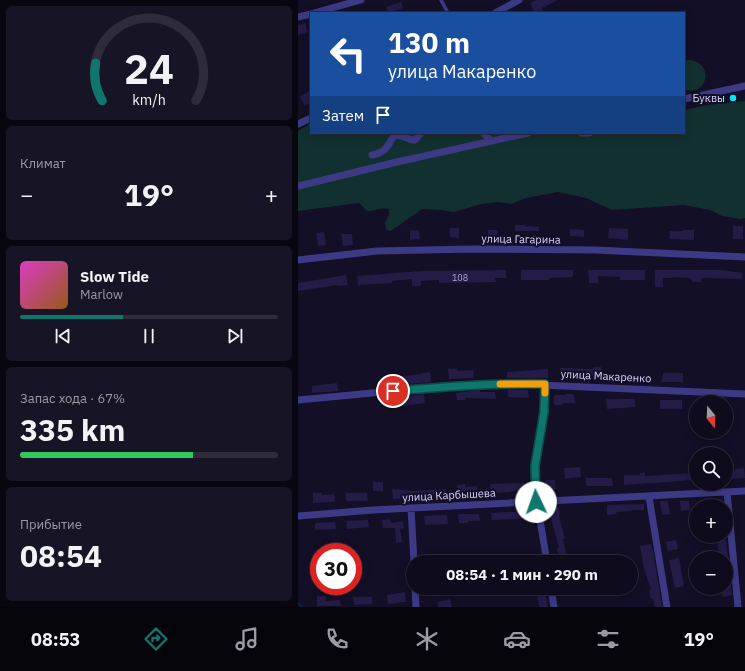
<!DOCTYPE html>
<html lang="ru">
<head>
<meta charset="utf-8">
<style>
  body { margin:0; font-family:"IBM Plex Sans",sans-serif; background:#171425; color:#f1f3f6; height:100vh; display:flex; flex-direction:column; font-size:15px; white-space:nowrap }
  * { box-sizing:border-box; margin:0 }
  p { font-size:13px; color:#9b9ba3 }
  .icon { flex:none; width:22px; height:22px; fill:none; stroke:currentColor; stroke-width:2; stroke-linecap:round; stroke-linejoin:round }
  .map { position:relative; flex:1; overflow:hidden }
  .panel { display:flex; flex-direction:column; gap:6px; padding:6px; background:#08060f; width:298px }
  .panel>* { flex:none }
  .hud { position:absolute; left:12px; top:12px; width:375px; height:122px; border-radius:0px; box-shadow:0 2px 10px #0003,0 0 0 1px #2e2b3b; background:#1a4fa0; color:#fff; overflow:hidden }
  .needle { width:26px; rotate:162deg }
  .controls { position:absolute; left:391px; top:395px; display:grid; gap:8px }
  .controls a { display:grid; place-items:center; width:44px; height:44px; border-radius:50%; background:#0e0b1c; box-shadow:0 2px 10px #0003,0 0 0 1px #2e2b3b; font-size:20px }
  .speed { position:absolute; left:12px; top:543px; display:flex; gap:8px; font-size:20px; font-weight:700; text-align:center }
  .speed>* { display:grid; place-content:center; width:52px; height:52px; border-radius:50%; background:#0e0b1c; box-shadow:0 2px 10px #0003,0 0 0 1px #2e2b3b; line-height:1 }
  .speed .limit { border:6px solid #d22; background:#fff; color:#111 }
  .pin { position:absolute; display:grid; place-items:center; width:34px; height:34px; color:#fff; margin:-17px; border:2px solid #fff; border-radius:50%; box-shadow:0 1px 4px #0007 }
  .me { position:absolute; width:44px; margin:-22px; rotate:357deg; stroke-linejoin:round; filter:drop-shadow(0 0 3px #0008) }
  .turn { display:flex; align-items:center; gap:14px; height:84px; padding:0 12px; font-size:18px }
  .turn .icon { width:52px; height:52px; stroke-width:2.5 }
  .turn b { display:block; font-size:28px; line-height:34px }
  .then { display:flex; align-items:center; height:38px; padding:0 12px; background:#0003; gap:8px; font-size:15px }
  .big { font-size:30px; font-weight:700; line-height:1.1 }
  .panel .widget { flex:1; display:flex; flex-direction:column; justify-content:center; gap:6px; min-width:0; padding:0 14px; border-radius:6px; background:#171425 }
  .panel .dial { align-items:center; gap:0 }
  .dial svg { height:104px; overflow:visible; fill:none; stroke:#2e2b3b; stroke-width:7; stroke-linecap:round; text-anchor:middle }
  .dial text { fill:#f1f3f6; stroke:none }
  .song { display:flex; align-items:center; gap:12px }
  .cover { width:48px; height:48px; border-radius:6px; background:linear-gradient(135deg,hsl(310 70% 55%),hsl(30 70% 35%)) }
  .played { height:4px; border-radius:2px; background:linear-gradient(90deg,#0f766e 40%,#2e2b3b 40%) }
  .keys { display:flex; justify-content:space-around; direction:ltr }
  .heat { display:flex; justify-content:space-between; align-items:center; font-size:22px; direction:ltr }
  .charge { height:6px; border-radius:3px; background:linear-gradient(90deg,#34c759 67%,#2e2b3b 0) }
  .trip { position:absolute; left:108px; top:555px; width:232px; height:40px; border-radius:20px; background:#0e0b1c; box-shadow:0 2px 10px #0003,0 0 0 1px #2e2b3b; font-weight:700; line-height:40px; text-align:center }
  .dock { display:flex; height:64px; justify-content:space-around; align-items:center; background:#06040b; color:#9b9ba3 }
  .dock .icon { width:28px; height:28px }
  .dock .current { color:#0f766e }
  .dock b { font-size:18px; color:#f1f3f6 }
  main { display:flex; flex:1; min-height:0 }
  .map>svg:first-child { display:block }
  .green { fill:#12302f }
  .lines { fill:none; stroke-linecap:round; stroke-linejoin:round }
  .stream { stroke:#0a1f44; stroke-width:2 }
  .building { fill:#241b47 }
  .lane { stroke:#3d3a85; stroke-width:3.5 }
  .street { stroke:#3d3a85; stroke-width:7 }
  .route-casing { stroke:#0a4d48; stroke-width:10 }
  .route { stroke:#0f766e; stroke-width:7 }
  .slow { stroke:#f59e0b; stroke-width:7 }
  .poi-dot { fill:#00e5ff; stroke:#130f26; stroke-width:1.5 }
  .labels { text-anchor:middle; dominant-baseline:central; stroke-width:4; stroke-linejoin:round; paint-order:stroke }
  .number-label { font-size:9px; fill:#aca6d1 }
  .poi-label { font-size:11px; fill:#d9d4ff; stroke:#130f26; text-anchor:end }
  .street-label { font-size:11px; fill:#d9d4ff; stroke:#130f26 }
</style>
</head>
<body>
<main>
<section class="panel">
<div class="widget dial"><svg viewBox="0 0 100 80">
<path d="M14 69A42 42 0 1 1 86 69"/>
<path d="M14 69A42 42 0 0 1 9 40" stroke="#0f766e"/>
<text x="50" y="56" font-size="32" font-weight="700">24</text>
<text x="50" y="72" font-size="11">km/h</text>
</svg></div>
<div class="widget"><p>Климат</p>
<div class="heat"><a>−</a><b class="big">19°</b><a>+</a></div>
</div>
<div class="widget">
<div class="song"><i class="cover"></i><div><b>Slow Tide</b><p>Marlow</p></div></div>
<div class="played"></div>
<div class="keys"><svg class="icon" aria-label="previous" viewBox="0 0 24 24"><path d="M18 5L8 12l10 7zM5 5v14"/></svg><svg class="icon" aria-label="pause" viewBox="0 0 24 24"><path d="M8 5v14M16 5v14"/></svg><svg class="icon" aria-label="next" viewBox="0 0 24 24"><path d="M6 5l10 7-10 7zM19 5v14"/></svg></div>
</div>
<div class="widget"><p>Запас хода · 67%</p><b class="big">335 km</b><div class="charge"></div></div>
<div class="widget"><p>Прибытие</p><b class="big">08:54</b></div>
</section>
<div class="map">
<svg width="447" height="607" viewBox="0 0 447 607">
  <rect width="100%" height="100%" fill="#130f26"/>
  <path class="green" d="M391,60C417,62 410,97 386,90V61Z
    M447,101V218L443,219L424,216L412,210L386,205L314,210L288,198L260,192L228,198L213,204L200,202L183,204L156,212L143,210L124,209L93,231L88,230L87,223L91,215V209C82,207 78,211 69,211L61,203L0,211V131L13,123V133H386V110L409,105Z"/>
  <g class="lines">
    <path class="stream" d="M0,603L4,607"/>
  </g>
  <path class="building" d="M238,0H260L244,8L245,10L237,13L232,3Z
    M103,2L105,8L90,13L88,7Z
    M7,23L10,32L0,35V25Z
    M13,90V102L7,106L2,97Z
    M217,225H227V226L241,227V231H217Z
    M435,226H445V239H435Z
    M152,228H161V238L152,237Z
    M311,228L330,229V240L310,238Z
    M272,229L286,230V237L272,236Z
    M121,230L122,239L112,240V231Z
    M190,230H200L199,239L190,238Z
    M385,230H396V240L372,239L371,231H385Z
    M26,232L28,245L20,246L18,233Z
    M43,234H54L55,245L45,246Z
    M208,270V278H197L198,282L141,283V280L123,281V286H114V279L94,281V283L60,285L59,276L123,271Z
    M223,270H275V277L251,278V280H223Z
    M290,270H347V280H322V277L300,276V283H291Z
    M357,270H423L445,273L444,279L403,278V282H394L393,278L374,277V278H365V287H357Z
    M48,275L50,285L40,286V285L0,291V283Z
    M295,367H303V376H262V368L295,369Z
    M150,369H159V371L175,370L176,378L151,379Z
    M250,369V378H209V372Z
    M132,372L133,382L89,386L88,378L123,374V373Z
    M318,373H328V381H318Z
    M365,373H385V382H364Z
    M39,383L40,391L14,393V386Z
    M210,389L230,390L231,398L210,397Z
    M182,390V392H197L198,399L167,398V400H159L158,393Z
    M126,394L127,403L104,406L90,405L89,397H97V398Z
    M268,394H276L277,403H265V405H256V395H268Z
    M308,399H337V407L309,409Z
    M362,400H384V409H362Z
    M282,467L283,477L267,479L266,468Z
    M446,468L447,478L428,479V471H437V469Z
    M347,472V476L397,473V480L326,485V475H342V473Z
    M288,478H314L315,486H288Z
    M247,480H257L258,489L247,490Z
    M75,482H85V491H75Z
    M220,483H229L230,491H213V492L193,493L192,484Z
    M167,484V487L179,486L180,494L160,495L159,485Z
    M94,489L116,491L147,489V496L95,499Z
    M15,493H23L24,495L36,494L37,502L15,503Z
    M48,493H69L70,501H48Z
    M415,499H423L424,506H402V500Z
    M362,501H370L372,514L364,515Z
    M382,501H391L392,510L383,511Z
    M346,504V510H333L334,511L318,512L319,514L309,515V505Z
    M252,508H261L262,516H261L267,539H265L270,562H262L259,548L261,547L253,519Z
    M232,511V518L194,520L193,513Z
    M160,514H181L182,521H170V523H161Z
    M138,515H149L150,524L127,525L126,516Z
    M92,519L93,523L105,521L106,528L102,529L104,542L98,543L97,528H85L84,520Z
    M70,520L71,527L49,529L48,521Z
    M37,522L38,529L17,530V523Z
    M378,540L380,549L370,551L368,542Z
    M428,540L430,558H422L419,541Z
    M353,544L355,551L364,607H357L355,598L353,599L351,590H353L346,569L342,546Z
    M381,558L386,586L377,588L371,560Z
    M428,578H432L434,595L425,597L423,588H428Z
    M247,588L250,607H241L238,589Z
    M107,592L108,602L90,604L89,595Z
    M19,596H28V601L42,600L43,606H19Z
    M55,597H74V604L56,605Z
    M152,599L154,607H140L139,602Z"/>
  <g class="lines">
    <path class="lane" d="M143,0L150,13"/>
    <path class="street" d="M16,13L63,0
      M197,13L221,0
      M0,17L13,14
      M386,99L447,86
      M0,124L13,118
      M185,133L194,141
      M284,133H291
      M74,155C89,152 89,146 96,136C105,133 109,141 117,140L123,133
      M0,186L99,162L230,133
      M0,260L79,251L174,249L297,250L447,257
      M247,384L246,412L237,466L239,502L249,562
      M0,400L159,385L219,384L447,394
      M429,492L440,607
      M351,497L369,607
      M113,508L116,562
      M0,516L75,510L447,491
      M117,588L118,607
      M253,588L256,607"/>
  </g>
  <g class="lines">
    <g class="route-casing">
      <path id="route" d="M95,391C146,387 196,383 247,384L246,412L237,466L238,502"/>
    </g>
    <use href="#route" class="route"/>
    <path class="slow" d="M202,384H247V393"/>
  </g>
  <circle class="poi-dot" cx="435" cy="98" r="4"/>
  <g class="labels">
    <g class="number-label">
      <text x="162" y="277">108</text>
    </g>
    <g class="poi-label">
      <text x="427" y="98">Буквы</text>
    </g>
    <g class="street-label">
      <text transform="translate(223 239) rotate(1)">улица Гагарина</text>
      <text transform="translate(308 376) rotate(3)">улица Макаренко</text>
      <text transform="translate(151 495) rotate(-3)">улица Карбышева</text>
    </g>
  </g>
</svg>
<div class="controls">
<a><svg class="needle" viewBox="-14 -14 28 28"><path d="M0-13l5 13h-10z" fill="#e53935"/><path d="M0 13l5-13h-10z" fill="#9b9ba3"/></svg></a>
<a><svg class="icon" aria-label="search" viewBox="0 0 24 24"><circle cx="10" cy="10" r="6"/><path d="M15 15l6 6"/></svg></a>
<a>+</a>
<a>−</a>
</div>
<div class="speed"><div class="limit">30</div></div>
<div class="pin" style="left:95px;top:391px;background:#d93025"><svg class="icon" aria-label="arrive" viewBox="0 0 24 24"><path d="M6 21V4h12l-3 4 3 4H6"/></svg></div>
<svg class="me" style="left:238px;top:502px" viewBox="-20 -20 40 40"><circle r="19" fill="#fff"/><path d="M0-13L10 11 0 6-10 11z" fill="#0f766e"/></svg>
<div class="trip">08:54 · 1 мин · 290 m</div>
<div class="hud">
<div class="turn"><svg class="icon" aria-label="left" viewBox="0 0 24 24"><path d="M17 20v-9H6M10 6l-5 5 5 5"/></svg><div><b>130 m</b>улица Макаренко</div></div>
<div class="then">Затем<svg class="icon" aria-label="arrive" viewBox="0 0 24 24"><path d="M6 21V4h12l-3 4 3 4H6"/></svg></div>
</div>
</div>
</main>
<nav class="dock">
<b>08:53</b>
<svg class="icon current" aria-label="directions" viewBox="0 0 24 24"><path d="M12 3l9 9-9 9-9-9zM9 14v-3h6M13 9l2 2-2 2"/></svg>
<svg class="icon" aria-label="music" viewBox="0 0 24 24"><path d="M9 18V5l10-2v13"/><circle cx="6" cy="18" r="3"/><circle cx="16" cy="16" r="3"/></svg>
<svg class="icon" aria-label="phone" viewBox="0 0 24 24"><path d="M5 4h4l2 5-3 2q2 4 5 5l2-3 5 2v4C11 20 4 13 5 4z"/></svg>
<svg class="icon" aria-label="climate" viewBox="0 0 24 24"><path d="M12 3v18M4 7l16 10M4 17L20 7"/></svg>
<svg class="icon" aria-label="car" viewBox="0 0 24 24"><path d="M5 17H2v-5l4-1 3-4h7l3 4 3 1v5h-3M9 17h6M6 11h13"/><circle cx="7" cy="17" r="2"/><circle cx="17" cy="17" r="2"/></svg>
<svg class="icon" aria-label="filters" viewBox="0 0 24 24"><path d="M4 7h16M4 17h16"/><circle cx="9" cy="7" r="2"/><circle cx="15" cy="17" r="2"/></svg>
<b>19°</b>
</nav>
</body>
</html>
